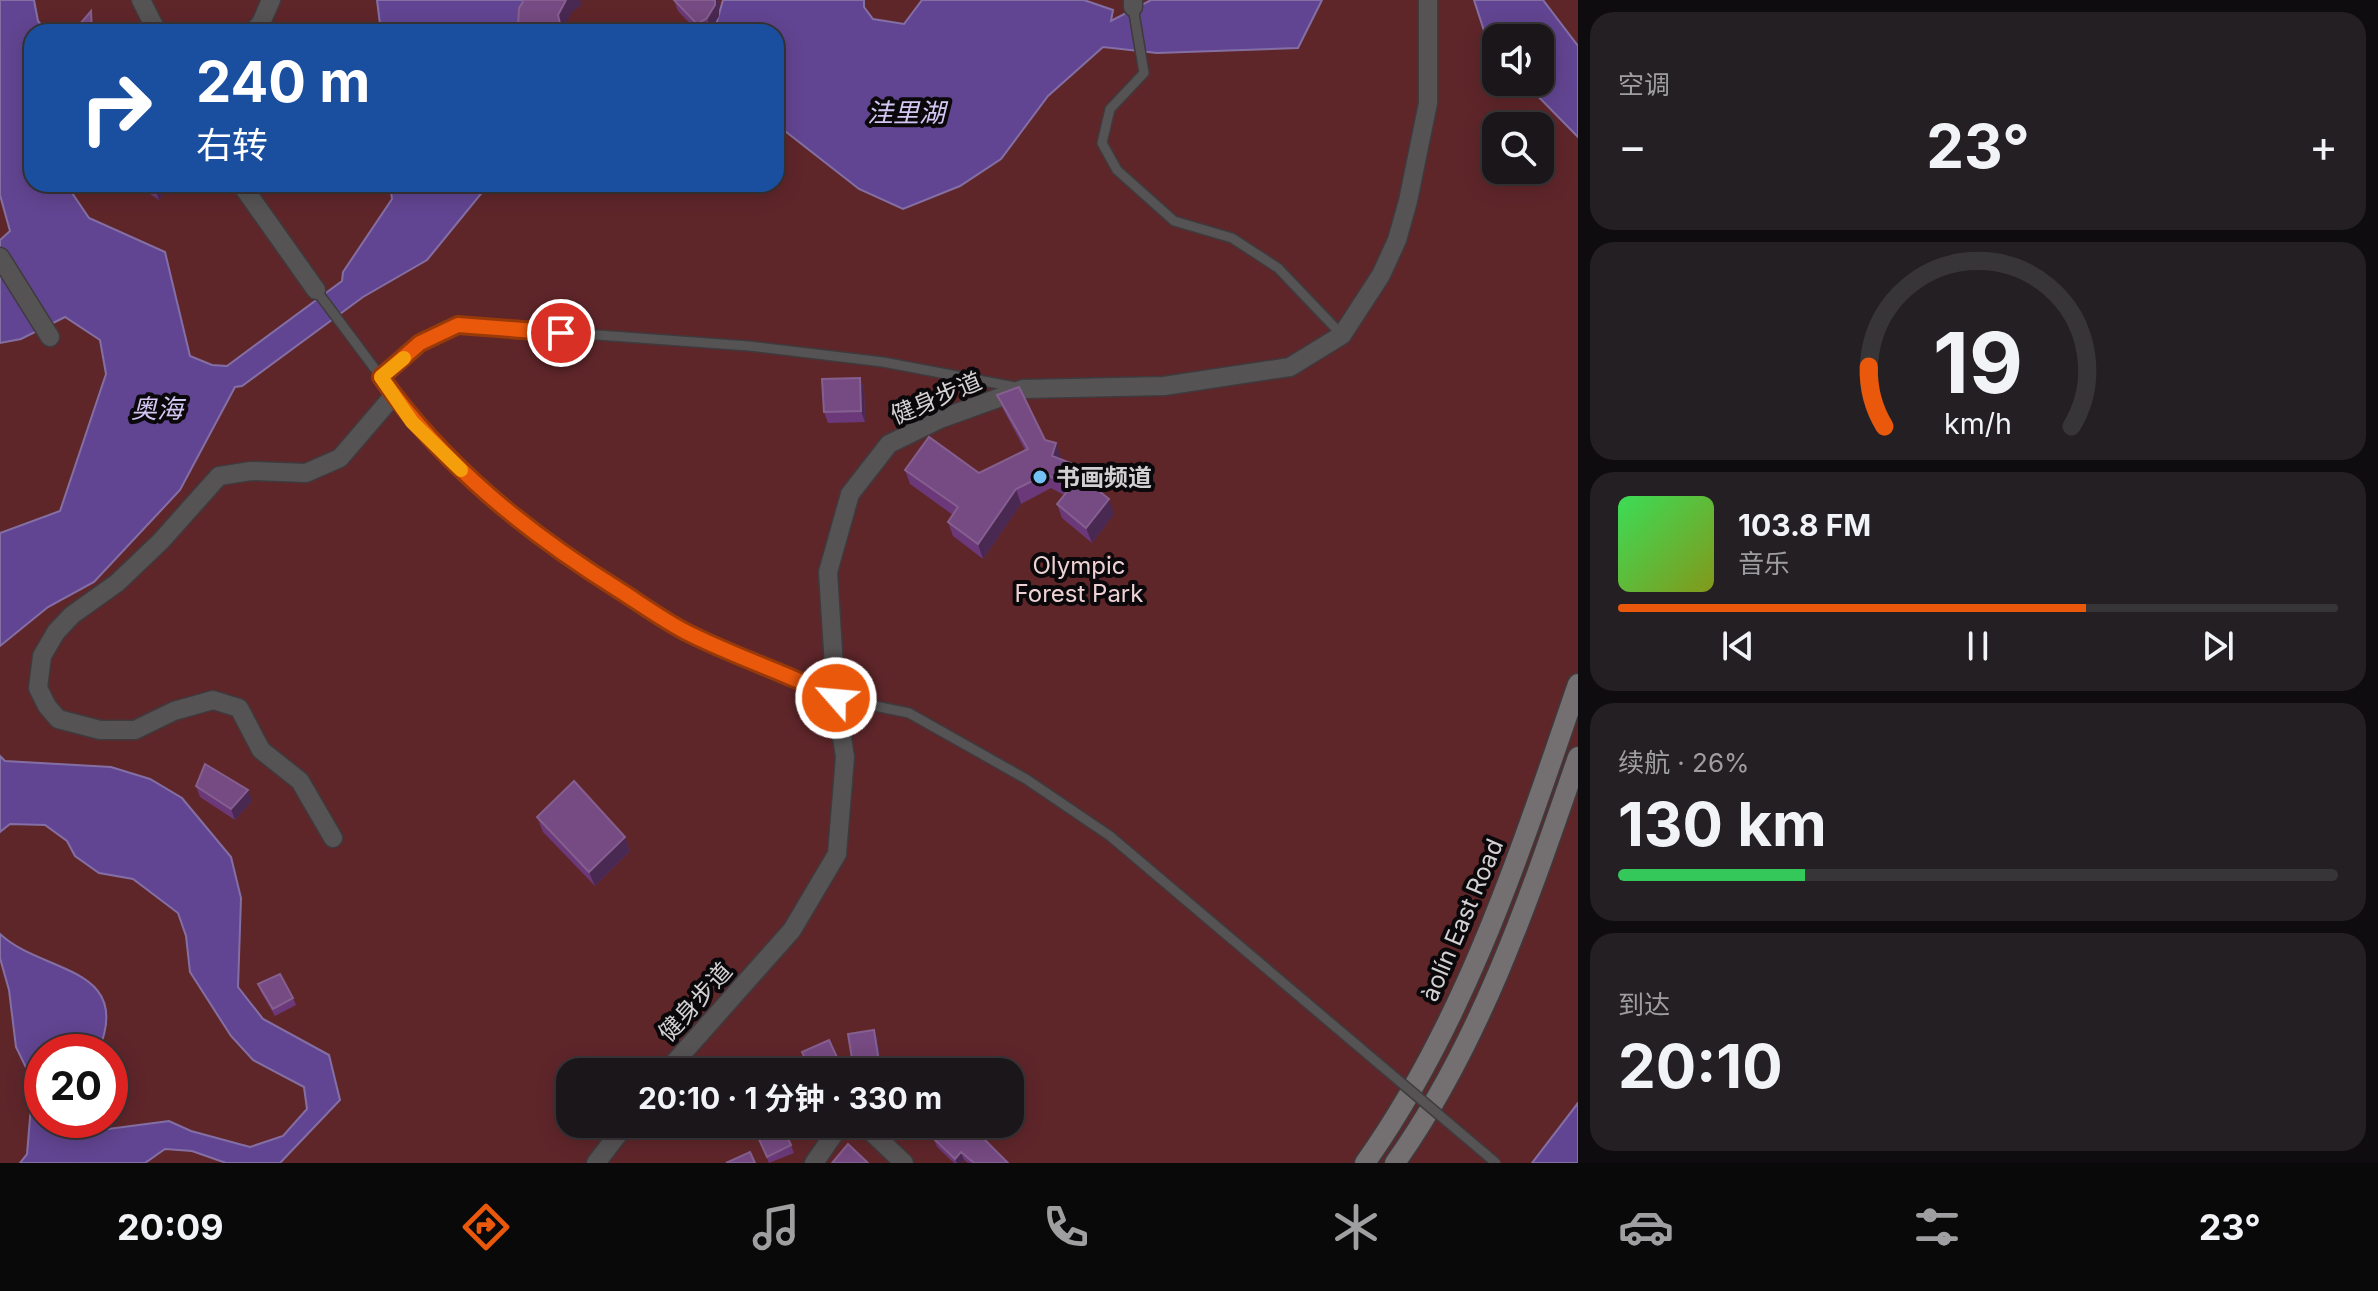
<!DOCTYPE html>
<html lang="zh">
<head>
<meta charset="utf-8">
<style>
  body { margin:0; font-family:Inter,"Noto Sans SC",sans-serif; background:#231f22; color:#f1f3f6; height:100vh; display:flex; flex-direction:column; font-size:30px; white-space:nowrap }
  * { box-sizing:border-box; margin:0 }
  p { font-size:26px; color:#9f9fa2 }
  .icon { flex:none; width:44px; height:44px; fill:none; stroke:currentColor; stroke-width:2; stroke-linecap:round; stroke-linejoin:round }
  .map { position:relative; flex:1; overflow:hidden }
  .drawer { display:flex; flex-direction:column; gap:12px; padding:12px; background:#0e0c0e; width:800px }
  .drawer>* { flex:none }
  .top-card { position:absolute; left:24px; top:24px; width:760px; height:168px; border-radius:24px; box-shadow:0 4px 20px #0003,0 0 0 2px #383538; background:#1a4fa0; color:#fff; overflow:hidden }
  .fabs { position:absolute; left:1482px; top:24px; display:grid; gap:16px }
  .fabs a { display:grid; place-items:center; width:72px; height:72px; border-radius:16px; background:#1a1619; box-shadow:0 4px 20px #0003,0 0 0 2px #383538; font-size:40px }
  .speed { position:absolute; left:24px; top:1034px; display:flex; gap:16px; font-size:40px; font-weight:700; text-align:center }
  .speed>* { display:grid; place-content:center; width:104px; height:104px; border-radius:50%; background:#1a1619; box-shadow:0 4px 20px #0003,0 0 0 2px #383538; line-height:1 }
  .speed .limit { border:12px solid #d22; background:#fff; color:#111 }
  .pin { position:absolute; display:grid; place-items:center; width:68px; height:68px; color:#fff; margin:-34px; border:4px solid #fff; border-radius:50%; box-shadow:0 2px 8px #0007 }
  .me { position:absolute; width:88px; margin:-44px; rotate:297deg; stroke-linejoin:round; filter:drop-shadow(0 0 6px #0008) }
  .turn { display:flex; align-items:center; gap:28px; height:168px; padding:0 40px; font-size:36px }
  .turn .icon { width:104px; height:104px; stroke-width:2.5 }
  .turn b { display:block; font-size:56px; line-height:68px }
  .big { font-size:60px; font-weight:700; line-height:1.1 }
  .drawer .card { flex:1; display:flex; flex-direction:column; justify-content:center; gap:12px; min-width:0; padding:0 28px; border-radius:24px; background:#231f22 }
  .drawer .dial { align-items:center; gap:0 }
  .dial svg { height:208px; overflow:visible; fill:none; stroke:#383538; stroke-width:7; stroke-linecap:round; text-anchor:middle }
  .dial text { fill:#f1f3f6; stroke:none }
  .song { display:flex; align-items:center; gap:24px }
  .cover { width:96px; height:96px; border-radius:12px; background:linear-gradient(135deg,hsl(130 70% 55%),hsl(70 70% 35%)) }
  .played { height:8px; border-radius:4px; background:linear-gradient(90deg,#ea580c 65%,#383538 65%) }
  .keys { display:flex; justify-content:space-around; direction:ltr }
  .heat { display:flex; justify-content:space-between; align-items:center; font-size:44px; direction:ltr }
  .charge { height:12px; border-radius:6px; background:linear-gradient(90deg,#34c759 26%,#383538 0) }
  .trip { position:absolute; left:556px; top:1058px; width:468px; height:80px; border-radius:24px; background:#1a1619; box-shadow:0 4px 20px #0003,0 0 0 2px #383538; font-weight:700; line-height:80px; text-align:center }
  .menu { display:flex; height:128px; justify-content:space-around; align-items:center; background:#0a090a; color:#9f9fa2 }
  .menu .icon { width:56px; height:56px }
  .menu .active { color:#ea580c }
  .menu b { font-size:36px; color:#f1f3f6 }
  main { display:flex; flex:1; min-height:0 }
  .map>svg:first-child { display:block }
  .green { fill:#5f262a; fill-rule:evenodd }
  .water { fill:#624592; stroke:#846fa5; stroke-width:2 }
  .lines { fill:none; stroke-linecap:round; stroke-linejoin:round }
  .lane-casing { stroke:#3e3a3d; stroke-width:12 }
  .street-casing { stroke:#3e3a3d; stroke-width:21 }
  .secondary-casing { stroke:#3e3a3d; stroke-width:23 }
  .lane { stroke:#565354; stroke-width:9 }
  .street { stroke:#565354; stroke-width:18 }
  .secondary { stroke:#747071; stroke-width:20 }
  .lane-bridge-casing { stroke:#3e3a3d; stroke-width:12; stroke-linecap:butt }
  .lane-bridge { stroke:#565354; stroke-width:9 }
  .wall { fill:#6b3979 }
  .shaded-wall { fill:#492852 }
  .building { fill:#764a82; stroke:#855f8f; stroke-width:2 }
  .route-casing { stroke:#983908; stroke-width:20 }
  .route { stroke:#ea580c; stroke-width:14 }
  .slow { stroke:#f59e0b; stroke-width:14 }
  .poi-dot { fill:#73c1f5; stroke:#0a080a; stroke-width:3 }
  .labels { text-anchor:middle; dominant-baseline:central; stroke-width:8; stroke-linejoin:round; paint-order:stroke }
  .street-label { font-size:24px; fill:#d3d0d2; stroke:#0a080a }
  .poi-label { font-size:24px; font-weight:bold; fill:#d3d0d2; stroke:#0a080a; text-anchor:start }
  .park-label { font-size:24px; fill:#eed2d3; stroke:#0a080a }
  .water-label { font-size:26px; font-style:italic; fill:#d3c6f2; stroke:#0a080a }
</style>
</head>
<body>
<main>
<div class="map">
<svg width="1578" height="1163" viewBox="0 0 1578 1163">
  <rect width="100%" height="100%" fill="#221e21"/>
  <path class="green" d="M0,0H1578V1163H0ZM32,32H776V184H32ZM1496,38H1540V82H1496ZM1496,126H1540V170H1496ZM42,1052H110V1120H42ZM570,1072H1010V1124H570Z"/>
  <path class="water" d="M0,0H34L38,21L47,32H32V184H66L89,218L165,252L190,356L212,365L227,366L342,281L343,272L392,199L390,184H489L427,260L363,297L242,386L235,387L180,490L94,582L48,607L0,646V533L60,511L106,374L100,340L65,317L21,339L0,343V240L10,231L0,195Z
    M377,0H532L513,32H381Z
    M723,0H864V7L873,19L904,24L922,0H1084L1113,10L1111,21L1151,0H1322L1298,48L1157,53L1103,47L1048,96L1001,159L960,186L903,209L859,189L776,124V32H714Z
    M1474,0H1543L1578,46V137L1524,82H1540V38H1496V53L1489,46Z
    M0,756L5,761L111,767L150,779L182,798L231,857L241,898L238,987L263,1019L329,1055L340,1100L280,1163H226L192,1151L165,1149L145,1163H20L27,1154L33,1082L16,1047L9,990L0,958V934C42,974 135,965 98,1052H42V1120H82L83,1124L108,1129L169,1121L191,1131L250,1147L283,1136L307,1109L304,1087L253,1060L231,1036L190,972L186,936L178,913L133,879L99,873L75,856L67,841L45,825L10,824L0,832Z
    M1578,1103V1163H1532Z"/>
  <g class="lines">
    <g class="lane-casing">
      <path id="lane" d="M1133,7L1144,73L1110,109L1102,143L1117,170L1174,221L1232,238L1278,268L1342,335
        M316,290L381,377L420,343L458,325L749,346L883,362L1015,387
        M381,377L412,422L441,452L558,552L685,631L782,671L836,698L909,713L1026,779L1110,836"/>
    </g>
    <g class="street-casing">
      <path id="street" d="M141,0L157,32
        M1133,0V7
        M253,32L261,23L271,0
        M241,184L316,290
        M0,257L50,337
        M333,838L300,781L261,750L239,708L213,700L174,711L135,730H100L58,719L47,706L38,688L42,656L56,632L72,615L117,583L161,541L219,476L251,471L306,473L340,458L394,395
        M666,1072L792,930L837,854L845,757L836,698L828,572L850,494L889,444L940,419L1023,389L1164,386L1290,367L1342,335L1381,275L1397,240L1408,201L1428,103V0
        M863,1124L904,1163
        M596,1163L626,1124
        M814,1163L841,1124"/>
    </g>
    <g class="secondary-casing">
      <path id="secondary" d="M1365,1163C1467,1019 1521,849 1578,684
        M1395,1163C1481,1042 1530,896 1578,757"/>
    </g>
    <use href="#lane" class="lane"/>
    <use href="#street" class="street"/>
    <use href="#secondary" class="secondary"/>
    <g class="lane-bridge-casing">
      <path id="lane-bridge" d="M1110,836L1496,1163"/>
    </g>
    <use href="#lane-bridge" class="lane-bridge"/>
  </g>
  <path class="wall" d="M674,0H718L719,4V16L711,29L706,32H698L678,11Z
    M135,184H169V185L159,200Z
    M860,378L864,389L865,422L828,423L824,412Z
    M997,395L1045,440L1061,457L1060,459L1095,485L1094,487L1114,514L1092,543L1062,518L1057,504L1064,495L1051,488L1021,504L983,559L953,536L948,522L953,515L910,484L905,470L979,473L1025,450L1003,409Z
    M196,786L252,801L235,820L200,797Z
    M537,817L625,837L630,851L595,886L543,832Z
    M258,984L293,998L296,1005L275,1016L261,992Z
    M848,1034L877,1037L882,1072H854Z
    M926,1124H969L1008,1163H968L964,1160L961,1163H954L937,1147L934,1139L938,1135Z
    M753,1126L791,1145L794,1153L769,1163Z"/>
  <path class="shaded-wall" d="M566,0H580L582,5L572,12L563,30L564,32H562L558,15Z
    M715,0H718L719,4V16L711,29L707,18Z
    M159,184H169V185L159,200L155,189Z
    M860,378L864,389L865,422L861,411Z
    M1056,443L1061,457L1057,470L1052,456Z
    M1089,470L1095,485L1092,496L1086,481Z
    M1016,489L1021,504L983,559L978,544Z
    M1109,499L1114,514L1092,543L1086,528Z
    M248,790L252,801L235,820L231,809Z
    M625,837L630,851L595,886L589,872Z
    M874,1030L877,1037L882,1072L880,1068Z
    M961,1152L964,1160L961,1163H957L955,1159Z"/>
  <path class="building" d="M524,0H566L558,15L562,32H519L518,27L519,8Z
    M674,0H715V5L707,18L697,24Z
    M91,11L92,32H79L80,24Z
    M147,184H159L155,189Z
    M860,378L861,411L824,412L822,379Z
    M1019,387L1045,440L1056,443L1052,456L1089,470L1086,481L1109,499L1086,528L1057,504L1070,488L1046,474L1016,489L978,544L948,522L958,507L905,470L929,437L979,473L1028,449L997,395Z
    M205,764L248,790L231,809L196,786Z
    M574,781L625,837L589,872L537,817Z
    M280,974L293,998L273,1009L258,984Z
    M874,1030L880,1068L854,1071L848,1034Z
    M829,1040L842,1068L833,1072H811L802,1052Z
    M901,1058L916,1072H888Z
    M758,1124H781L791,1145L767,1157L753,1126Z
    M932,1124H969L1008,1163H974L961,1152L955,1159L934,1139L940,1132Z
    M848,1144L868,1163H832Z
    M750,1152L755,1163H726Z"/>
  <g class="lines">
    <g class="route-casing">
      <path id="route" d="M561,333L458,325L420,343L381,377C444,466 528,533 619,590C641,604 663,620 686,632C735,657 787,673 836,698"/>
    </g>
    <use href="#route" class="route"/>
    <path class="slow" d="M404,358L381,377L412,422L461,470"/>
  </g>
  <circle class="poi-dot" cx="1040" cy="477" r="8"/>
  <g class="labels">
    <g class="street-label">
      <text transform="translate(936 398) rotate(-23)">健身步道</text>
      <text transform="translate(1462 920) rotate(-67)">àolín East Road</text>
      <text transform="translate(695 1002) rotate(-48)">健身步道</text>
    </g>
    <g class="poi-label">
      <text x="1056" y="477">书画频道</text>
    </g>
    <g class="park-label">
      <text x="1079" y="565">Olympic<tspan x="1079" dy="28">Forest Park</tspan></text>
    </g>
    <g class="water-label">
      <text x="906" y="112">洼里湖</text>
      <text x="157" y="408">奥海</text>
    </g>
  </g>
</svg>
<div class="fabs">
<a><svg class="icon" aria-label="sound" viewBox="0 0 24 24"><path d="M4 9h4l5-4v14l-5-4H4zM17 9q2 3 0 6"/></svg></a>
<a><svg class="icon" aria-label="search" viewBox="0 0 24 24"><circle cx="10" cy="10" r="6"/><path d="M15 15l6 6"/></svg></a>
</div>
<div class="speed"><div class="limit">20</div></div>
<div class="pin" style="left:561px;top:333px;background:#d93025"><svg class="icon" aria-label="arrive" viewBox="0 0 24 24"><path d="M6 21V4h12l-3 4 3 4H6"/></svg></div>
<svg class="me" style="left:836px;top:698px" viewBox="-20 -20 40 40"><circle r="17" fill="#ea580c" stroke="#fff" stroke-width="3"/><path d="M0-11L8 9 0 5-8 9z" fill="#fff"/></svg>
<div class="trip">20:10 · 1 分钟 · 330 m</div>
<div class="top-card">
<div class="turn"><svg class="icon" aria-label="right" viewBox="0 0 24 24"><path d="M7 20v-9h11M14 6l5 5-5 5"/></svg><div><b>240 m</b>右转</div></div>
</div>
</div>
<section class="drawer">
<div class="card"><p>空调</p>
<div class="heat"><a>−</a><b class="big">23°</b><a>+</a></div>
</div>
<div class="card dial"><svg viewBox="0 0 100 80">
<path d="M14 69A42 42 0 1 1 86 69"/>
<path d="M14 69A42 42 0 0 1 8 46" stroke="#ea580c"/>
<text x="50" y="56" font-size="32" font-weight="700">19</text>
<text x="50" y="72" font-size="11">km/h</text>
</svg></div>
<div class="card">
<div class="song"><i class="cover"></i><div><b>103.8 FM</b><p>音乐</p></div></div>
<div class="played"></div>
<div class="keys"><svg class="icon" aria-label="previous" viewBox="0 0 24 24"><path d="M18 5L8 12l10 7zM5 5v14"/></svg><svg class="icon" aria-label="pause" viewBox="0 0 24 24"><path d="M8 5v14M16 5v14"/></svg><svg class="icon" aria-label="next" viewBox="0 0 24 24"><path d="M6 5l10 7-10 7zM19 5v14"/></svg></div>
</div>
<div class="card"><p>续航 · 26%</p><b class="big">130 km</b><div class="charge"></div></div>
<div class="card"><p>到达</p><b class="big">20:10</b></div>
</section>
</main>
<nav class="menu">
<b>20:09</b>
<svg class="icon active" aria-label="directions" viewBox="0 0 24 24"><path d="M12 3l9 9-9 9-9-9zM9 14v-3h6M13 9l2 2-2 2"/></svg>
<svg class="icon" aria-label="music" viewBox="0 0 24 24"><path d="M9 18V5l10-2v13"/><circle cx="6" cy="18" r="3"/><circle cx="16" cy="16" r="3"/></svg>
<svg class="icon" aria-label="phone" viewBox="0 0 24 24"><path d="M5 4h4l2 5-3 2q2 4 5 5l2-3 5 2v4C11 20 4 13 5 4z"/></svg>
<svg class="icon" aria-label="climate" viewBox="0 0 24 24"><path d="M12 3v18M4 7l16 10M4 17L20 7"/></svg>
<svg class="icon" aria-label="car" viewBox="0 0 24 24"><path d="M5 17H2v-5l4-1 3-4h7l3 4 3 1v5h-3M9 17h6M6 11h13"/><circle cx="7" cy="17" r="2"/><circle cx="17" cy="17" r="2"/></svg>
<svg class="icon" aria-label="filters" viewBox="0 0 24 24"><path d="M4 7h16M4 17h16"/><circle cx="9" cy="7" r="2"/><circle cx="15" cy="17" r="2"/></svg>
<b>23°</b>
</nav>
</body>
</html>
